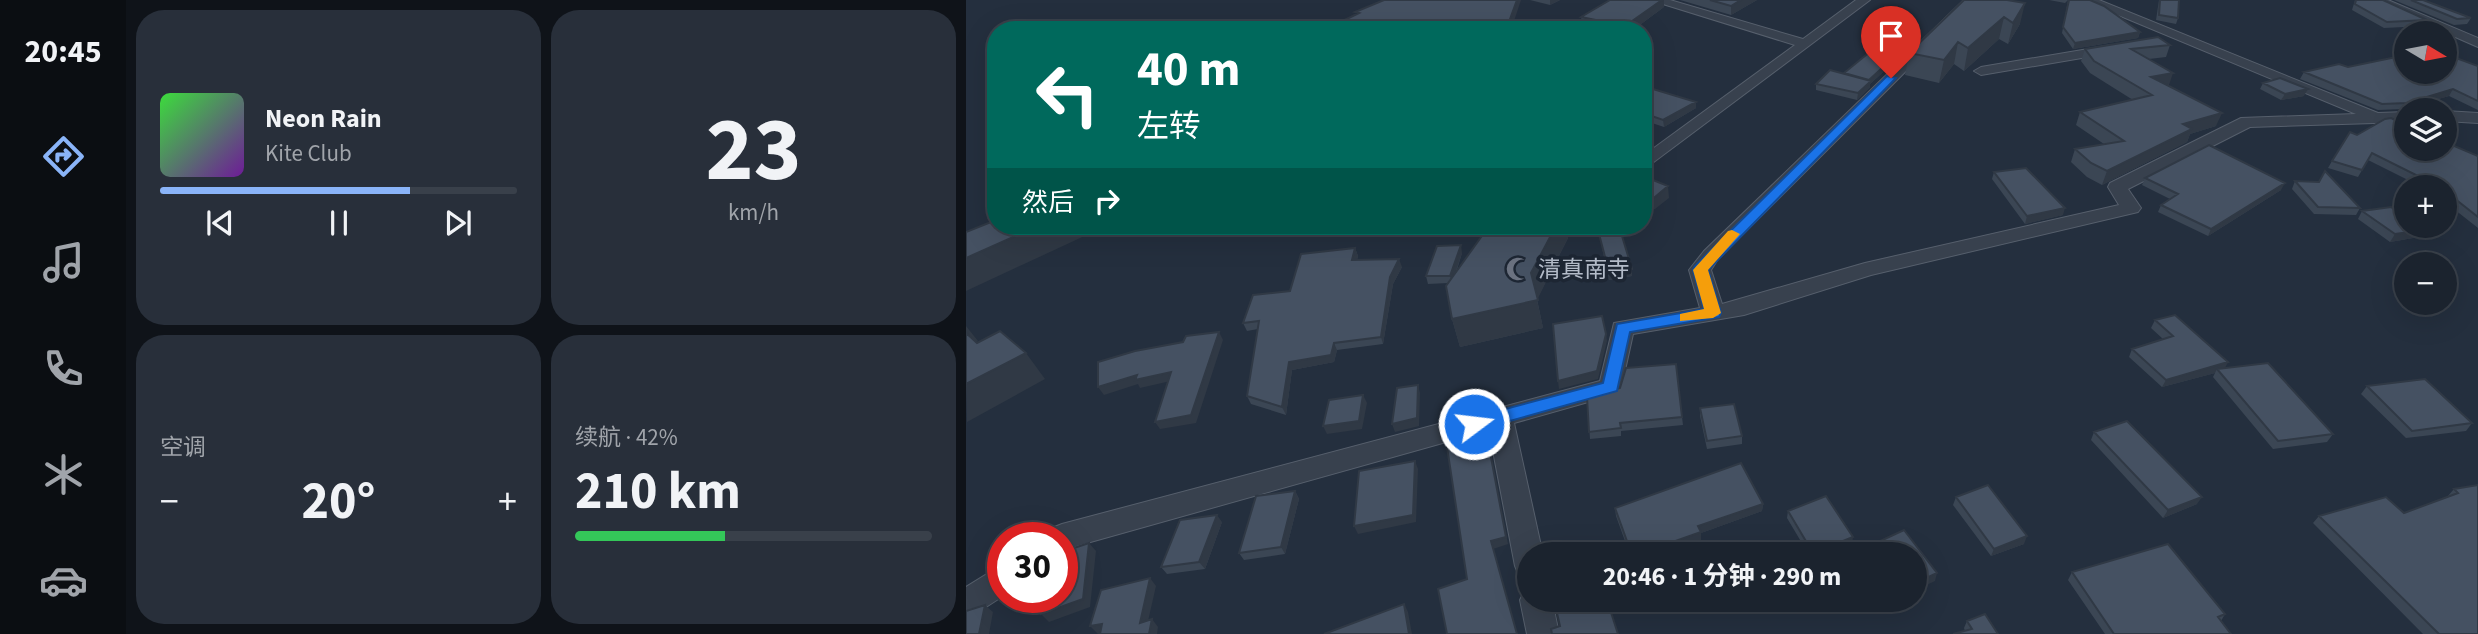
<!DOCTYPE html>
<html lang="zh">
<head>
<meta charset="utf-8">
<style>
  body { margin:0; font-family:"Source Sans 3","Noto Sans SC",sans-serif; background:#282f3a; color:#f1f3f6; height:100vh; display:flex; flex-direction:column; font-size:26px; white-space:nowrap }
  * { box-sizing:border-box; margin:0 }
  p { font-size:23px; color:#a0a4aa }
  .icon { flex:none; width:38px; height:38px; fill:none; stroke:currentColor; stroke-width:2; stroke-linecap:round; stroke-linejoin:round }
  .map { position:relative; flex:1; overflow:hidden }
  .details { display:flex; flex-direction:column; gap:10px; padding:10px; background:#0f1319; width:840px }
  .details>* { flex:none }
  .hud { position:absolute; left:21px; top:21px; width:665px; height:214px; border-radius:28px; box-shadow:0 7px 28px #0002,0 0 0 2px #39404a; background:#00695c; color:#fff; overflow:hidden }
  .needle { width:46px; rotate:100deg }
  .controls { position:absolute; left:1428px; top:21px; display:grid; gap:14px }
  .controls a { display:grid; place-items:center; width:63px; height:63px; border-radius:50%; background:#1b232e; box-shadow:0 7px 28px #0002,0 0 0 2px #39404a; font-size:35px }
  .speed { position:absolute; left:21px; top:522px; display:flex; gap:14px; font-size:35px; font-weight:700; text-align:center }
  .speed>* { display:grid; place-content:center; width:91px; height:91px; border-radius:50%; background:#1b232e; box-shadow:0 7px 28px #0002,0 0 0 2px #39404a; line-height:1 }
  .speed .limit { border:10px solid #d22; background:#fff; color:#111 }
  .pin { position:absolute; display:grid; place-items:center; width:60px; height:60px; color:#fff; margin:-72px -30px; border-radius:50% 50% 50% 0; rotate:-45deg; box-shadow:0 0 7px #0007 }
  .pin .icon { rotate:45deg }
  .me { position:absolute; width:77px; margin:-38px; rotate:75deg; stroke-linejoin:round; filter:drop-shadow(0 0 5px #0008) }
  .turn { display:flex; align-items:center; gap:24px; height:147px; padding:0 35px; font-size:32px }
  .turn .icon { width:91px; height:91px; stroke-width:2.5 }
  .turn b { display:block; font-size:49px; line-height:60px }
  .then { display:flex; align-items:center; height:66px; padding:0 35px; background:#0003; gap:14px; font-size:26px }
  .big { font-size:52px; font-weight:700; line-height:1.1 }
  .details .tile { flex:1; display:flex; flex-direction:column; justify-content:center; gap:10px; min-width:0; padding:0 24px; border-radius:28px; background:#282f3a }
  .details .dial { align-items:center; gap:0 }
  .dial b { font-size:91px; line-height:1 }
  .song { display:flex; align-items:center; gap:21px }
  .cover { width:84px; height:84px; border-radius:10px; background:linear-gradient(135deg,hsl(120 70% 55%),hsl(280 70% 35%)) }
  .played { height:7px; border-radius:4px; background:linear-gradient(90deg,#8ab4f8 70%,#39404a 70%) }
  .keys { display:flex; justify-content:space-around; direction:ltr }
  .heat { display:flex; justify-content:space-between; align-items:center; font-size:38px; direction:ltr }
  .charge { height:10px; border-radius:5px; background:linear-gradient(90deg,#34c759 42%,#39404a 0) }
  .details .tiles { flex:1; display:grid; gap:10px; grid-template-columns:repeat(2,1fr) }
  .trip { position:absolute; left:551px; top:542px; width:410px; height:70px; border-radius:35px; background:#1b232e; box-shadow:0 7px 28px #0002,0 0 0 2px #39404a; font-weight:700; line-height:70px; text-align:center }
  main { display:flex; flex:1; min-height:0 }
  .menu { display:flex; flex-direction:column; width:126px; justify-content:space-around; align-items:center; background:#0b0e12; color:#a0a4aa }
  .menu .icon { width:49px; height:49px }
  .menu .active { color:#8ab4f8 }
  .menu b { font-size:32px; color:#f1f3f6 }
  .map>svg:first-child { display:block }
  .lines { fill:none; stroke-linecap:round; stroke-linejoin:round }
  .minor-casing { stroke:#565f6c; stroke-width:2 }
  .minor { fill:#38414e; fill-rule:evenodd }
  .wall { fill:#3b4654 }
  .shaded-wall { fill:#303945 }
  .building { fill:#455162; stroke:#303945; stroke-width:2 }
  .route { fill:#1a73e8; stroke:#114b97; stroke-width:2 }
  .slow { fill:#f59e0b }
  .labels { text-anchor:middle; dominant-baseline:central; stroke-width:7; stroke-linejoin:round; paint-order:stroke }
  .poi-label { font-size:23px; fill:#b4bcc9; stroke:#1d2633; text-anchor:start }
</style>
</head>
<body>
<main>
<nav class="menu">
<b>20:45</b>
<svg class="icon active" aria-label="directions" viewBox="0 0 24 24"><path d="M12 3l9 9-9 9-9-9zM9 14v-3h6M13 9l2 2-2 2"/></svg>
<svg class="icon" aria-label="music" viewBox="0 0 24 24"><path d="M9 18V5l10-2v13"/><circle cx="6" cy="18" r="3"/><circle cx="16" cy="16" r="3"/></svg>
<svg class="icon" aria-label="phone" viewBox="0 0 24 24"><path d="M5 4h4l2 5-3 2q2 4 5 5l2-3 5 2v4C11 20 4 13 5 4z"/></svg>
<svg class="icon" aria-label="climate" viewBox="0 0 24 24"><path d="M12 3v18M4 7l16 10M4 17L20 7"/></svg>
<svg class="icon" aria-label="car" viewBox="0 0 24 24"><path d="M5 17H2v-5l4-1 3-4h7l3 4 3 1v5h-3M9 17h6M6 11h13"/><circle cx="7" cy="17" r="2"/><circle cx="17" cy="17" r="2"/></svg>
</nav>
<section class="details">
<div class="tiles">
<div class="tile">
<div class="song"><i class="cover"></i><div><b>Neon Rain</b><p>Kite Club</p></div></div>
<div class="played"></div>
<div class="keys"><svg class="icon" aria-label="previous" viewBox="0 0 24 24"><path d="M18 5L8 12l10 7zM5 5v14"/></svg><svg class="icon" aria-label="pause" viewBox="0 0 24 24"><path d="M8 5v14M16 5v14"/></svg><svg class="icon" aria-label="next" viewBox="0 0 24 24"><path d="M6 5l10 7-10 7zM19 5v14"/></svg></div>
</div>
<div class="tile dial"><b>23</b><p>km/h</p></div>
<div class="tile"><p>空调</p>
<div class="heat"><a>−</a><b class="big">20°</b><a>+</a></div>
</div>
<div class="tile"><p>续航 · 42%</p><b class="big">210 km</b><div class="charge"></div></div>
</div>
</section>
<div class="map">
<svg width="1512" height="634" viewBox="0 0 1512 634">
  <rect width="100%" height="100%" fill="#242f3e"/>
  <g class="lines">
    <g class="minor-casing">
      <path id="minor" d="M684,0H704L837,39L890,0H904L677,170V156L829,45Z
        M998,0H1011L752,259L745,270L756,304L899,263L1153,205L1142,187L1144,183L1275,118L1390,114L1116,0H1133L1412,113L1440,112V122L1284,127L1162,189L1175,208L1172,212L905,275L778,315L667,334L654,393L548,423L577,555H564V579L553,576L549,566L523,430L96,550V537H81L86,528L96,524L634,381L648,323L734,308L723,270L738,251Z
        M1405,0H1422L1512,38V47Z
        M1146,45L1151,46V52L1015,75L1008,71L1015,67Z
        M1479,111L1512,113V123L1479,121Z
        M37,564V596L0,620V587Z
        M564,588V600H586L593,634H561L554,600L559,590Z"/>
    </g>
    <use href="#minor" class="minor"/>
  </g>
  <path class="wall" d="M564,0H594L584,5Z
    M714,0H791L765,15Z
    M998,0L1054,24L1042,44L1033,39L998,71L988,64L973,83L939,75L943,53Z
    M1083,0H1102L1099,3Z
    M1102,0L1174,32L1172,38L1107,49L1096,33Z
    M1193,0H1213L1212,18L1210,24L1190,20Z
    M1389,0H1417L1461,20L1458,26L1418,28L1386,10Z
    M1428,0H1457L1505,18L1501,24L1488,25Z
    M698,7L667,30H634L617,26L615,17Z
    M948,44L904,84V87L891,100L850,90V84L877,74Z
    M1204,45L1200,57L1183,59L1203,85H1201L1250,126L1224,134L1221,142L1136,185L1121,177L1105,162L1109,149L1138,144L1110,125L1114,112L1167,100L1124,73L1115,61L1119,49Z
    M1512,66V110L1483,96L1437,109L1412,110L1334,79L1338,72L1382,67L1440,72Z
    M1297,83L1338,96L1315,100L1294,89Z
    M677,86L730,108L698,127L677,120Z
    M1391,135L1512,156V228L1479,202V187H1456L1402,160L1392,177L1362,168L1366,161Z
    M1028,172L1097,215L1059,224L1026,179Z
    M1179,178L1315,190L1242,236L1192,212L1195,205L1204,199L1176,185Z
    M1329,181L1394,208L1390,215L1348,214L1326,189Z
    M1396,211L1458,230L1453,237L1424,242L1392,219Z
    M523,226H600L602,238L571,299L577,328L494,347L486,319L482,283L462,284L460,276L496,253L490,273Z
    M633,234L666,269V276L643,280Z
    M389,248L392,256L391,260L436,267L427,284L417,344L371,350L368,362L326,370L320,415L285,404L281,396L292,329L281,331L277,323Z
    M1189,320L1259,368L1367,434L1361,442L1307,449L1247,377L1249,373L1196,387L1163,357L1166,349L1197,339L1185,328Z
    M1401,386L1506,423L1500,431L1440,438L1395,394Z
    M621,397L716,417L717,425L655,431V436L624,439Z
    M734,408L776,436V444L741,449L734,416Z
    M1128,432L1231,504L1197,518L1125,440Z
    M1512,485V634H1457L1347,523L1353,516L1438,513L1481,497L1488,489Z
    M329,491L333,499L319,554L278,560L273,553Z
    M990,497L1058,544L1025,556L987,505Z
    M797,504L796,511L735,533V540L692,555H664L650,516L649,508Z
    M822,511L886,545L862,555H843L821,518Z
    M256,522L239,569L201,574L195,567Z
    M1106,572L1259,614L1255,621L1265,634H1139L1102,580Z
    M906,600H929L912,609Z
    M1001,621L1032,634L999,631L998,628Z"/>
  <path class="shaded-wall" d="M551,0H555L545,30H540Z
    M584,0H594L584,5Z
    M696,0H698V7L667,30H660L659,26Z
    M775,0H791L765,15V6Z
    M1059,3L1054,24L1042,44L1047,23Z
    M1038,17L1033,39L998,71L1002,48Z
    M1174,32L1172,38L1107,49L1109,43Z
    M949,38L948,44L904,84V87L891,100L892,93L903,80Z
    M992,42L988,64L973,83L978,60Z
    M1207,73L1203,85L1180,90L1185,77Z
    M1342,89L1338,96L1315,100L1319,94Z
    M1487,89L1483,96L1437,109L1441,103Z
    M730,102V108L698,127L697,120Z
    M1256,113L1250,126L1224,134L1221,142L1136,185L1141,171L1217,124Z
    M1319,183L1315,190L1242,236L1245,229Z
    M702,186L703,198L689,209L677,211V199Z
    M1099,208L1097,215L1059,224L1061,216Z
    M72,226H140L0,291V258Z
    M590,226H600L602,238L571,300L577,328L494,347L486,319L565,273Z
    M1458,230L1453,237L1424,242L1429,234Z
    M495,245L496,253L486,283L484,276Z
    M389,248L392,256L389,268L386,260Z
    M433,259L436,267L427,284L417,344L415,337L424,277Z
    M666,269V276L643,280V272Z
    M0,326L12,341L5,344L0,338Z
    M253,332L257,340L230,423L194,429L189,422Z
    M640,334L641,341L632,379L593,389L592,381Z
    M368,343L371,350L368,362L326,370L320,415L316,407L323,362Z
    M60,353L79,379L1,422L0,384Z
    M1262,362L1258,370L1251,369L1249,373L1196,387L1200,380Z
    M205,372L209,380L174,388L172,384L138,395L132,387L171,375Z
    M452,385L454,393L453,426L429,432L426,424Z
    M397,395L401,403L396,429L361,434L357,426Z
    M521,436L542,544L527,549L525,541Z
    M449,461L452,469L450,522L392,534L388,526Z
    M329,491L333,499L319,554L315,547Z
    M1236,497L1231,504L1197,518L1202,510Z
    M797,504L796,511L735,533V540L692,555H670L732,526Z
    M251,515L256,522L239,569L233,562Z
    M1061,536L1058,544L1025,556L1028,549Z
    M887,537L886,545L862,555H847V553Z
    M123,543L130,551L124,607L83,622L75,614Z
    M971,573L969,581L948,591V584Z
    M184,578L190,586L180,630L174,623Z
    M916,600H929L912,609L914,601Z
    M438,604L442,612L446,634H443Z
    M19,605L27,612L23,634H13Z
    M186,619L192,627L191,634H183Z
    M136,624L143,631L132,634L124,626Z"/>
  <path class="building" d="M418,0H551L540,30H358L393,13L389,12Z
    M644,0H696L659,26L615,17Z
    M744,0H775L765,6Z
    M998,0H1041L1059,3L1047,23L1038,17L1002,48L992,42L978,60L943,53Z
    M1103,0H1124L1138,6L1174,32L1109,43L1097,27Z
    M1194,0H1213L1212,18L1193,15Z
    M1390,0H1417L1461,20L1421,22L1389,4Z
    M1445,0H1457L1505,18L1491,19Z
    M927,33L949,38L903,80L878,73Z
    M1192,37L1204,45L1165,49L1207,73L1185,77L1256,113L1217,124L1226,129L1141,171L1125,163L1109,149L1158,141L1114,112L1186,95L1128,61L1119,49Z
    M1479,55H1482L1512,66V101L1487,89L1441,103L1416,104L1338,72L1373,64L1382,67L1435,56L1440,58V72H1479Z
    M864,70L905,81L892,93L850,84Z
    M1314,78L1342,89L1319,94L1297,83Z
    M677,86L730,102L697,120L677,113Z
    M1425,118L1440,125V149H1479V142L1512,156V217L1479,191V187H1474L1406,153L1396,170L1366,161L1384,132L1391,135L1419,119Z
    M1243,145L1319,183L1245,229L1195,205L1212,194L1179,178Z
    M1060,168L1099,208L1061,216L1028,172Z
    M1359,171L1394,208L1352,207L1329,181L1353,182Z
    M677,176L702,186L689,197L677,199Z
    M1425,207L1440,218V226H1452L1458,230L1429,234L1396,211Z
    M30,220V226H72L0,258V232Z
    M523,226H590L565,273L572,300L486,319L480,286Z
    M633,234L656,236L666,269L643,272Z
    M495,245L484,276H460L471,246Z
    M389,248L386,260L433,259L424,277L415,337L368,343L365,355L323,362L316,407L281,396L293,321L277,323L287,295L324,291L335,254Z
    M1209,315L1262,362L1200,380L1166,349L1207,336L1189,320Z
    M636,316L640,334L631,371L592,381L587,324Z
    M34,331L60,353L0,384V333L11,343Z
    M253,332L225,415L189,422L205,372L169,380L171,375L132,387V362L169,351L217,342L220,336Z
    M1302,363L1367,434L1312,441L1251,369Z
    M710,364L716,417L654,423L655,428L623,432L621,397L654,388L660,368Z
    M1459,379L1506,423L1446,431L1401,386Z
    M452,385L451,418L426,424L431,388Z
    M397,395L393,421L357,426L363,400Z
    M768,404L776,436L741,441L734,408Z
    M1161,421L1236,497L1202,510L1128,432Z
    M521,436L540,537L525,541L551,634H481L472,589L501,579L481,447Z
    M449,461L447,515L388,526L393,471Z
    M775,463L797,504L732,526L735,532L670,555H666L649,508Z
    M1022,485L1061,536L1028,549L990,497Z
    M1512,485V634H1473L1353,516L1420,497L1438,513L1492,493L1488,489Z
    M329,491L315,547L273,553L290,496Z
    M860,496L887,537L847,553L822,511Z
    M251,515L233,562L195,567L214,520Z
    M938,530L971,573L948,584V555H884Z
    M123,543L117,599L75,614L77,597H96V552Z
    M1202,544L1259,614L1252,617L1265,634H1148L1106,572Z
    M184,578L174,623L186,619L183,634H134L136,624L124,626L135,590Z
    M588,600H641L652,634H586L585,629L594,626Z
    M438,604L443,634H358Z
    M19,605L13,634H0V611Z
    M1019,614L1032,634H987L1006,629L1001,621Z"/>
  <path class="route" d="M921,76L930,78L742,270L755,313L753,317L664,332L651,391L508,431L502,429L499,424L502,419L637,383L651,324L738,309L727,270L729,266Z"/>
  <path class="slow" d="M766,230L774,234L742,270L755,313L747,318L714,321V314L738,309L727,270L762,231Z"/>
  <defs>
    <g id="mosque-bare" transform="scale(1.89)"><path d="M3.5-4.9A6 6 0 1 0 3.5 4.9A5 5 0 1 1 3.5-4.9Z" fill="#6b7280" stroke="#1d2633" stroke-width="2.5" paint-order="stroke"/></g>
  </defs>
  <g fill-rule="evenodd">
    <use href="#mosque-bare" x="552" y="269"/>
  </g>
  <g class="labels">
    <g class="poi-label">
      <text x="572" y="269">清真南寺</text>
    </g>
  </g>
</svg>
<div class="controls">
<a><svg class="needle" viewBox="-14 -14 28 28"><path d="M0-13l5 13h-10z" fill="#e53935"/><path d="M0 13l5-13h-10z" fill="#a0a4aa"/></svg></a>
<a><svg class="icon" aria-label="layers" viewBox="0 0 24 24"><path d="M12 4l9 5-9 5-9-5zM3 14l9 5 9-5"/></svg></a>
<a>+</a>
<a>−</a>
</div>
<div class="speed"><div class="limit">30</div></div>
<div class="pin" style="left:925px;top:78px;background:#d93025"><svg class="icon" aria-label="arrive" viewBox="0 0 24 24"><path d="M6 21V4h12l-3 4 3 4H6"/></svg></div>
<svg class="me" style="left:508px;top:424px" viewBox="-20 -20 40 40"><circle r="17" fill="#1a73e8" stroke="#fff" stroke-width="3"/><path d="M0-11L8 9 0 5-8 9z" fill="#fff"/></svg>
<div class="trip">20:46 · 1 分钟 · 290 m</div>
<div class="hud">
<div class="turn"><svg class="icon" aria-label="left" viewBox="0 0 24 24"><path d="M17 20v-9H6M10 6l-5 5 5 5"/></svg><div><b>40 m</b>左转</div></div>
<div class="then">然后<svg class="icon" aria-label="right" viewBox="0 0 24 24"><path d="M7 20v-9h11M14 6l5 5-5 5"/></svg></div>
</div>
</div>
</main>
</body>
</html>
